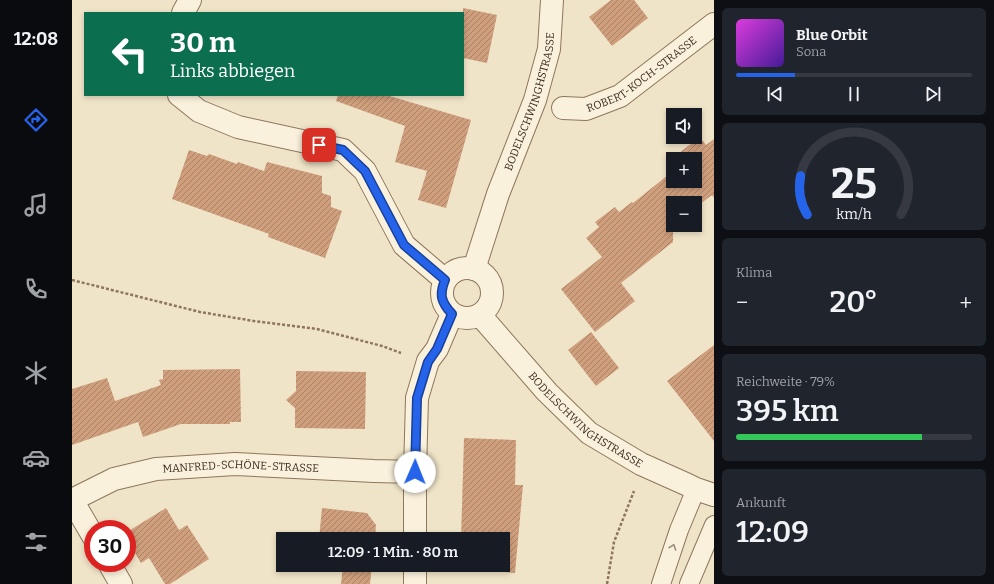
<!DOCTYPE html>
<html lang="de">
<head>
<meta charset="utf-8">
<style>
  body { margin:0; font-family:Bitter,serif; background:#20242c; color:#f1f3f6; height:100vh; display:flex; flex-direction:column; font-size:15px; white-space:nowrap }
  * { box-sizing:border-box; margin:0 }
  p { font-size:13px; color:#9ea1a6 }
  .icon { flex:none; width:22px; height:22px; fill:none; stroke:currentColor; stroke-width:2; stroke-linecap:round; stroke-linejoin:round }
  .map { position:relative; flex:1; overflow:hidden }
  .side { display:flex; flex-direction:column; gap:8px; padding:8px; background:#0d0f14; width:280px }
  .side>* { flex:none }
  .guide { position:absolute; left:12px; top:12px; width:380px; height:84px; border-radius:0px; box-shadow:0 2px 6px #0003; background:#0b6e4f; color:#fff; overflow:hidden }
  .tools { position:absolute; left:594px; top:108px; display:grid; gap:8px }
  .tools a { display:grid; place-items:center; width:36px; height:36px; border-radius:0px; background:#171b24; box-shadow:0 2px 6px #0003; font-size:20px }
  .speed { position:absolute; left:12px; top:520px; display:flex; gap:8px; font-size:20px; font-weight:700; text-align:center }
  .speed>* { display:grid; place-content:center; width:52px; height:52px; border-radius:50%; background:#171b24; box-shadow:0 2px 6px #0003; line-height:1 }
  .speed .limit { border:6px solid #d22; background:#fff; color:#111 }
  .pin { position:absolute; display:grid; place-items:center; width:34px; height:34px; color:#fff; margin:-17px; border-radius:8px; box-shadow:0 2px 6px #0006 }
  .me { position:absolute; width:44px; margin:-22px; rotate:1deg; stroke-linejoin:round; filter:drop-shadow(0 0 3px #0008) }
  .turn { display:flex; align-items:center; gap:14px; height:84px; padding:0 20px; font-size:18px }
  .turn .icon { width:52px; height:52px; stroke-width:2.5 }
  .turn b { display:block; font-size:28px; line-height:34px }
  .big { font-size:30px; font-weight:600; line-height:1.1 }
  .side .tile { flex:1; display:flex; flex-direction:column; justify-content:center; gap:6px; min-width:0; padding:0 14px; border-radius:6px; background:#20242c }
  .side .dial { align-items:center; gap:0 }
  .dial svg { height:104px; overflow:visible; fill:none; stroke:#363941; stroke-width:7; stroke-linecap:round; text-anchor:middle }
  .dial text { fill:#f1f3f6; stroke:none }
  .song { display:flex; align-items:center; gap:12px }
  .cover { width:48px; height:48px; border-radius:6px; background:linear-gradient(135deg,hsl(300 70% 55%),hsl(260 70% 35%)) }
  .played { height:4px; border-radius:2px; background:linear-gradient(90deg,#2563eb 25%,#363941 25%) }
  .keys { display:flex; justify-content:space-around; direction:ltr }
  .heat { display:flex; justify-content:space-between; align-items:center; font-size:22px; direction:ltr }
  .charge { height:6px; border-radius:3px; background:linear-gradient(90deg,#34c759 79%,#363941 0) }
  .trip { position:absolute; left:204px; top:532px; width:234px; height:40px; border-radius:0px; background:#171b24; box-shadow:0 2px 6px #0003; font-weight:600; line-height:40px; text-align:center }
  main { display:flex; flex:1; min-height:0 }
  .tabs { display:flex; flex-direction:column; width:72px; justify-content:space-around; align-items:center; background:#090b0e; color:#9ea1a6 }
  .tabs .icon { width:28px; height:28px }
  .tabs .selected { color:#2563eb }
  .tabs b { font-size:18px; color:#f1f3f6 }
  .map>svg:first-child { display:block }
  .building { fill:url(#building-hatch) }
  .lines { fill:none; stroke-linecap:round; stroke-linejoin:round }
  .lane-casing { stroke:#8d765c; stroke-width:20 }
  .street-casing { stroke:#8d765c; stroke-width:24 }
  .path { stroke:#8d765c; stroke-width:2.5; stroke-dasharray:3 2; stroke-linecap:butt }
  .lane { stroke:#faf1dc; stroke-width:18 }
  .street { stroke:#faf1dc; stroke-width:22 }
  .oneway { stroke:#9c907e }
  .route-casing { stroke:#184099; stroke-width:10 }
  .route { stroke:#2563eb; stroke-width:7 }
  .labels { text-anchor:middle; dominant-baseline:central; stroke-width:4; stroke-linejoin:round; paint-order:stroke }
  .street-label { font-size:11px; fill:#3d2e20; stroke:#f7eed8 }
</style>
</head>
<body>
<main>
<nav class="tabs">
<b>12:08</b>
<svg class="icon selected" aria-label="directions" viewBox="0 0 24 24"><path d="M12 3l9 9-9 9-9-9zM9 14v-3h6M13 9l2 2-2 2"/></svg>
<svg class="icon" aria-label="music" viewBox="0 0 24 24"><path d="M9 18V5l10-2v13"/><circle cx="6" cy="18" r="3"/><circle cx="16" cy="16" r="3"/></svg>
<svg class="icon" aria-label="phone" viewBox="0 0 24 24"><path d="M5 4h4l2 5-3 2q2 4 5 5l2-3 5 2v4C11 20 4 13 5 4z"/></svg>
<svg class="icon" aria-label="climate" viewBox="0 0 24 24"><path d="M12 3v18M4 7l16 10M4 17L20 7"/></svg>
<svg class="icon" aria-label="car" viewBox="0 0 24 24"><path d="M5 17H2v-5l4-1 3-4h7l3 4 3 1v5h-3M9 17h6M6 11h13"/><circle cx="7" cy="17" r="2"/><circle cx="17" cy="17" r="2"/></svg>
<svg class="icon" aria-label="filters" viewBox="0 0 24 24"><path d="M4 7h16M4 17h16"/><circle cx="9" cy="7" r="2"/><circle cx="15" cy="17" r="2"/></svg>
</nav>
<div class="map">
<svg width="642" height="584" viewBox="0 0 642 584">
  <defs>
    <pattern id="building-hatch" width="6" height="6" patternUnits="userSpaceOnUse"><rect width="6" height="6" fill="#cf9f7d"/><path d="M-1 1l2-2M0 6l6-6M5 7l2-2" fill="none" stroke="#a98266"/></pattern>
  </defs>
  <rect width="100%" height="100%" fill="#f0e4c8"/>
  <path class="building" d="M539,0H562L576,18L540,46L517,17Z
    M391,8L425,15L415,63L391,58Z
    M266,95H314L399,120L374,208L346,200L355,171L323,162L333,126L264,101Z
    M628,137L634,145L642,139V198L640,195L623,208V203H601V242L549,283L563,301L523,332L489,289L530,257L514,238L527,227L523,222L543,207L547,212L560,202L561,203L601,171V181H623V159H612L607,153Z
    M117,150L135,156L137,154L165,164L166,162L192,171L195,162L250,176V193L259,196V207L270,211L253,258L196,237L197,234L100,199Z
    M519,332L547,368L524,386L496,350Z
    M642,345V441L595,381Z
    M168,369L169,422H158V424H109L71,437L66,422L0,445V389L35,378L43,401L89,385L87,380L91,379V370Z
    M224,371L294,372L293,429L223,428V408L214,400L224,391Z
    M392,438L444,440L443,485H451L443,573L386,568L387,565H431V539H389Z
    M94,508L107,530L115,525L137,559L98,584H93L77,558L69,563L55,540V532Z
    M250,508L295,513L304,525L303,539H247Z
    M271,565H300L298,584H269Z"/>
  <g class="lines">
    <g class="lane-casing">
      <path id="lane" d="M589,584L607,530L624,489
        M617,584L642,525"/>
    </g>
    <g class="street-casing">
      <g id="street">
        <path d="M111,13L118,0"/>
        <path d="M107,95L127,111L166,127L271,150L293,171L332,245L373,280"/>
        <path id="s1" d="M491,108L514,109L548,96L642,24"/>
        <circle cx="395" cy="293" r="25"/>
        <path id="s2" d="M402,269L426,194L463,100L477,49L480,0"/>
        <path id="s3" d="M408,315L475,392L517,433L569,464L616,485L624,489L642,495"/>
        <path id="s4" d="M0,500L42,479L84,469L163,464L302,471L343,472"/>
        <path d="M0,500L21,536"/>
        <path d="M343,539V472L345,398L356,361L365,349L380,314"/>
        <path d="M37,563L49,584"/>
        <path d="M343,565V584"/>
      </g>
    </g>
    <path class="path" d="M0,280L128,312L182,321L245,329L310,346L329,353
      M535,584L542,542L562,491"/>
    <use href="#lane" class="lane"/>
    <use href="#street" class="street"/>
  </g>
  <defs><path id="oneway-chevron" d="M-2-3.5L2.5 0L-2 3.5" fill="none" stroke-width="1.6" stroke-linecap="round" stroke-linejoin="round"/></defs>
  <use class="oneway" href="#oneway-chevron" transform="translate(601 547) rotate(-71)"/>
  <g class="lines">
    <g class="route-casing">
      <path id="route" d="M247,145L271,150L293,171L332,245L373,280C367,295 369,302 380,314L365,349L356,362L345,398L343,472"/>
    </g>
    <use href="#route" class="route"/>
  </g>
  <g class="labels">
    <g class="street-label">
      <text stroke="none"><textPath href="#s1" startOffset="89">ROBERT-KOCH-STRASSE</textPath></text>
      <text stroke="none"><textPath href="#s2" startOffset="177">BODELSCHWINGHSTRASSE</textPath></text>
      <text stroke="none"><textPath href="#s3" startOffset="150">BODELSCHWINGHSTRASSE</textPath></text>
      <text stroke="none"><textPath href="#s4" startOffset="175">MANFRED-SCHÖNE-STRASSE</textPath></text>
    </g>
  </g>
</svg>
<div class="tools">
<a><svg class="icon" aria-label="sound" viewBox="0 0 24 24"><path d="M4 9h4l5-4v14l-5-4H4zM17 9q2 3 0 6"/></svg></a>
<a>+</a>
<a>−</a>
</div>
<div class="speed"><div class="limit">30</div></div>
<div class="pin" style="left:247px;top:145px;background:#d93025"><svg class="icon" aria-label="arrive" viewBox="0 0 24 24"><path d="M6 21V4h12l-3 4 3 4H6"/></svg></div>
<svg class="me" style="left:343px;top:472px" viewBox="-20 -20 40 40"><circle r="19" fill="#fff"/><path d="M0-13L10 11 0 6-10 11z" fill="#2563eb"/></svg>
<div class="trip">12:09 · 1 Min. · 80 m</div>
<div class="guide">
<div class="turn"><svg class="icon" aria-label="left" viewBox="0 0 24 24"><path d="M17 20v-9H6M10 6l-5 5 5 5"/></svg><div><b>30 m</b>Links abbiegen</div></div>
</div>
</div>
<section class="side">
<div class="tile">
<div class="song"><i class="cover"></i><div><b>Blue Orbit</b><p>Sona</p></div></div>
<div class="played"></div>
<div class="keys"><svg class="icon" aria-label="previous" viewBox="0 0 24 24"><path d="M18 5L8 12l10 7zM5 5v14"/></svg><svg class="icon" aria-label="pause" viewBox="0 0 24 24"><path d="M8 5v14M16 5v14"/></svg><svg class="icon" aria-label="next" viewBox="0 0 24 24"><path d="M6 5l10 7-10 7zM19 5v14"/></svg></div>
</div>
<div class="tile dial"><svg viewBox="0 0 100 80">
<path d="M14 69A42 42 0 1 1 86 69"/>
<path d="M14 69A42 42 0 0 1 9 39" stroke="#2563eb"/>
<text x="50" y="56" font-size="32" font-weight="700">25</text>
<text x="50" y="72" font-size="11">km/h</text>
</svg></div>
<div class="tile"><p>Klima</p>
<div class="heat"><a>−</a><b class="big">20°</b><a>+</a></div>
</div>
<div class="tile"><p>Reichweite · 79%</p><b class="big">395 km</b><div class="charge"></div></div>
<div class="tile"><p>Ankunft</p><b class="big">12:09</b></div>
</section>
</main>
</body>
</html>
